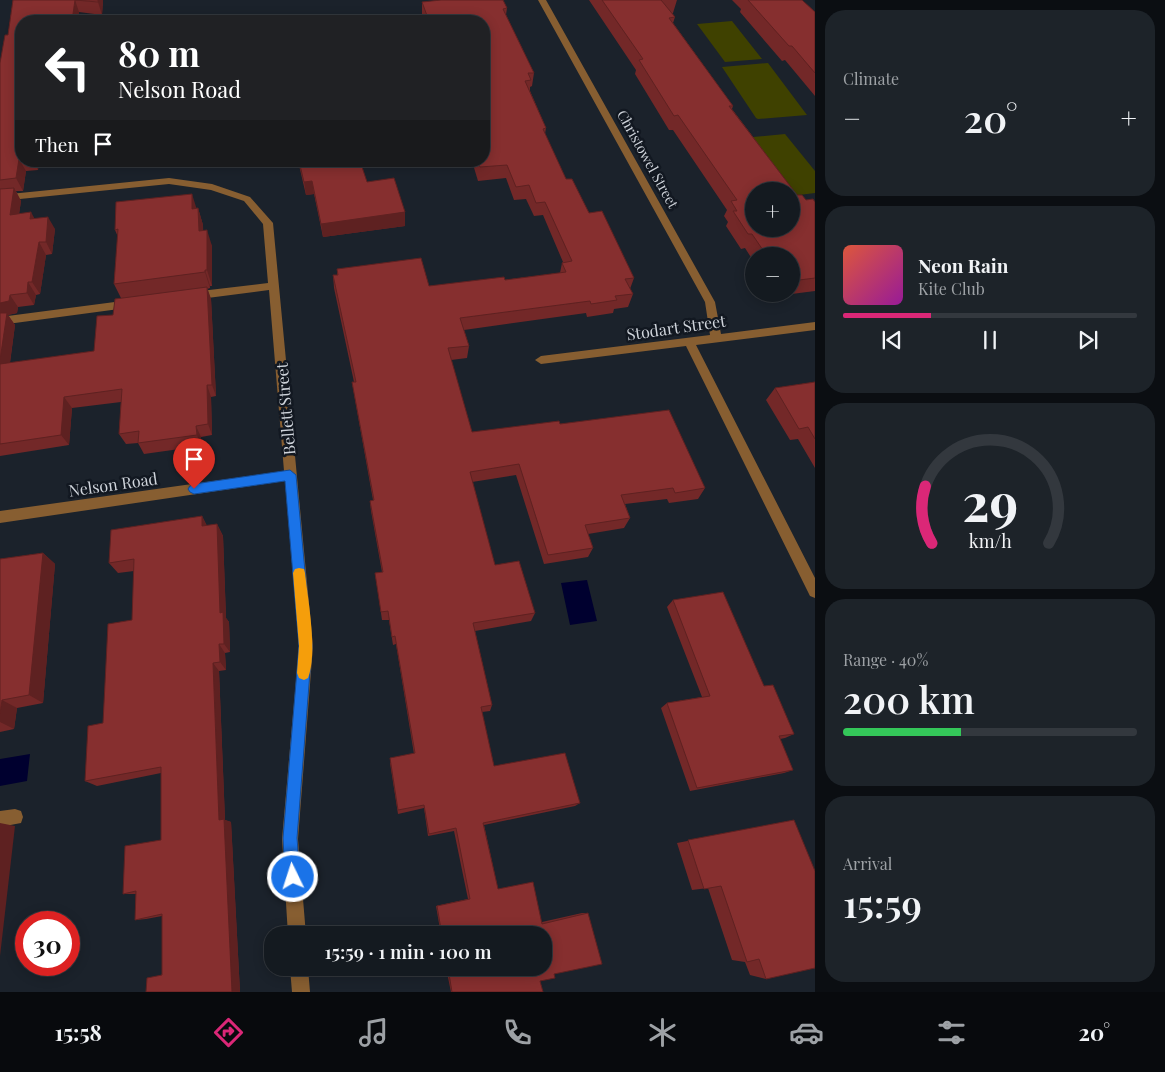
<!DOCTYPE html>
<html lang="en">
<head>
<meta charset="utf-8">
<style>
  body { margin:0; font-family:"Playfair Display",serif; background:#1d2329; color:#f1f3f6; height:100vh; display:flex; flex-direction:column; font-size:19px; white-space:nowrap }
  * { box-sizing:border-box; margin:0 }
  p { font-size:16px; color:#9da1a5 }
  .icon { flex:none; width:28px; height:28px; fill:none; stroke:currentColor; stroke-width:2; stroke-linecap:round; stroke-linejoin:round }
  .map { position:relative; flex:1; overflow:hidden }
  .sheet { display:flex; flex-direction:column; gap:10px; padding:10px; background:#0b0e12; width:350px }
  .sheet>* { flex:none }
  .hud { position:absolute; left:15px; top:15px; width:475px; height:152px; border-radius:20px; box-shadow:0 2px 12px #0003,0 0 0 1px #33383e; background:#202124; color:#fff; overflow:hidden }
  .controls { position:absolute; left:745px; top:182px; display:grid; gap:10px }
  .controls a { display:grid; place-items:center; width:55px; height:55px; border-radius:50%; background:#141a20; box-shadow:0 2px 12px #0003,0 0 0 1px #33383e; font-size:25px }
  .speed { position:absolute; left:15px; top:911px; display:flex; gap:10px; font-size:25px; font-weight:700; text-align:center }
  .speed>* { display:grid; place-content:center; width:65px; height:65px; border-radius:50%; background:#141a20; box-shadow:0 2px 12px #0003,0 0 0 1px #33383e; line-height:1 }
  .speed .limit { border:8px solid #d22; background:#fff; color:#111 }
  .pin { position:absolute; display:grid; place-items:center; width:42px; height:42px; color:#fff; margin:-51px -21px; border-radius:50% 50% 50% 0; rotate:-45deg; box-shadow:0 0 5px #0007 }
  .pin .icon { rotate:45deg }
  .me { position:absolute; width:55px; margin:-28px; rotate:356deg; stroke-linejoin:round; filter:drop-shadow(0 0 4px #0008) }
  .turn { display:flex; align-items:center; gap:18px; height:105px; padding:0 20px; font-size:22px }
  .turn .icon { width:65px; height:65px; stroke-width:2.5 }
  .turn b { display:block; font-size:35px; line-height:42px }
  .then { display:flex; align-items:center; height:48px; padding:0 20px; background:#0003; gap:10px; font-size:19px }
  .big { font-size:38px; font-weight:600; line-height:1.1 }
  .sheet .tile { flex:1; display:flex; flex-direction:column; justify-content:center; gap:8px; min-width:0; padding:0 18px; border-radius:20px; background:#1d2329 }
  .sheet .dial { align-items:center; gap:0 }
  .dial svg { height:130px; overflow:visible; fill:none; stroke:#33383e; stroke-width:7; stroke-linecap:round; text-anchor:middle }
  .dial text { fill:#f1f3f6; stroke:none }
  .song { display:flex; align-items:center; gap:15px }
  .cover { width:60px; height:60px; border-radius:8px; background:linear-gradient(135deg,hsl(10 70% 55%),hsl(300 70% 35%)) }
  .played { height:5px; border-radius:2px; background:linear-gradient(90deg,#db2777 30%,#33383e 30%) }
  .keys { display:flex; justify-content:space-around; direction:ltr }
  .heat { display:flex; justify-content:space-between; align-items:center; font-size:28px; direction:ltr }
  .charge { height:8px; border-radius:4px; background:linear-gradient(90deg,#34c759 40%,#33383e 0) }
  .trip { position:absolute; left:264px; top:926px; width:288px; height:50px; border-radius:20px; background:#141a20; box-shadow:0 2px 12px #0003,0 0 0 1px #33383e; font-weight:600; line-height:50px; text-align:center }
  .tabs { display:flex; height:80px; justify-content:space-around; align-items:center; background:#080a0d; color:#9da1a5 }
  .tabs .icon { width:35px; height:35px }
  .tabs .selected { color:#db2777 }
  .tabs b { font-size:22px; color:#f1f3f6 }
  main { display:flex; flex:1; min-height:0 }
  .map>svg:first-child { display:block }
  .green { fill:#3f4100 }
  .water { fill:#00002f }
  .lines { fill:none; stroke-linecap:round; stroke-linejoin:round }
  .minor { fill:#875e31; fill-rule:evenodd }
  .wall { fill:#732828 }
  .shaded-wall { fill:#5e2121 }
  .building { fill:#862f2f; stroke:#5e2121; fill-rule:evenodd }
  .route { fill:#1a73e8; stroke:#114b97 }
  .slow { fill:#f59e0b }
  .labels { text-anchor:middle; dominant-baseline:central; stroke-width:5; stroke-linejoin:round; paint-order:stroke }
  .far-street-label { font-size:14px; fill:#cfd4db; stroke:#121821 }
  .street-label { font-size:16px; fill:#cfd4db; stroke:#121821 }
</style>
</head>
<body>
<main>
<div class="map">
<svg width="815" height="992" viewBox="0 0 815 992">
  <rect width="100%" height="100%" fill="#1b222b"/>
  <path class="green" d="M732,21L762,59L725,62L697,24Z
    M768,63L807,115L758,119L756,118L722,67Z
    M785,134L815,171V193L791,196V191L742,138Z"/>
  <path class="water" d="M587,580L597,621L570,625L561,583Z
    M30,754L27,781L0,786V759Z"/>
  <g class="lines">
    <path class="minor" d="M538,0H546L715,302L721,334L815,322V330L696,345L815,578V598L810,596L686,346L541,364L535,360L541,356L710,335L705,302Z
      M169,178L212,184L250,197L273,223L313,646L298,839L306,935H288L282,839L299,646L285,481L0,523V511L284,471L269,290L192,300L187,296L192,292L268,283L263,224L244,201L211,190L169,184L0,201V195Z
      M130,300L134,301L135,304L134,307L0,325V317Z
      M15,809L21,811L23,817L21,823L0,827V811Z
      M290,968H308L310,992H292Z"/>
  </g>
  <path class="wall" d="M13,0H103L102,15L79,12L78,21H21V161H42H39L38,170L26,171L23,191H16L21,201L19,214L34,218L55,229L52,254L46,255L40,294L36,295L34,305L18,307L17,313L8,315L15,325L10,363L94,351L113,315L121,298L114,284L118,237L115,230L198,208L203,225V230L212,246V286H210V288L207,289L211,299L216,396L211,397L212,435L201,437V446L144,454L138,443L126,444L119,434L121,402L72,408L69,445L0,456V63L8,35Z
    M589,0H677L673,13H672L675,17L673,23L733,106L732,109L797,195L806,200L815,202V291L776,296L775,294H791V256H754V262L745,248L741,249L726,226L728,222L724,216L727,210L673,130H669L635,74L636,70Z
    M732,0H802L815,12V96L785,60L782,61L740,12L741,9Z
    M422,2L507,8L506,15L534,73L532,86L530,87V91L546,128L545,134L566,179L634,278L630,289L633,294L628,307L614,309L613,313L587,317L586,313L464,330L469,346L467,358L451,360L472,432L560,424L705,488L698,499L669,503L667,499L625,504L630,518L624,528L588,534L593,548L588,557L544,564L516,475L472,482L495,565L535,613L531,621L475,631L492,705L490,711L482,712L494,766L580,803L575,806L484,825L498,889L542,922L582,913H588L554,974L540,981L543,992H451L446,968H542V935H441L436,906L468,899L454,831L428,836L424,808L398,814L390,763L414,754L396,644L393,645L389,620H382L375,573L382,572L371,511L370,501L373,500L354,394L352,382H354L334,288L333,275H337V269L429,286L505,280L560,273L562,263L563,262L543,215L534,216L526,199L514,200L506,178L478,181L472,161H484V21H424L422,15Z
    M298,161H360L367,182L405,226L323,237L314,194L306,195Z
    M815,382V468L798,439L790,440L766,400L775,388Z
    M202,516L207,526L217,524L223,536L226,618L229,622L230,652L225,653L226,670L219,671L225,820L231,822L240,992H146L162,974V916L146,919L135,920L136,894H123L161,840V773L97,786L85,781L103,723L132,620L134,571L118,573L109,563Z
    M43,553L55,564L43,703L17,708L14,729L0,732V559Z
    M673,600L764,686L794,734L785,738L780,739L793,770L784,773L690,791L661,708L667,703L702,697L667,607Z
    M794,820L766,979L750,975L745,962L732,960L708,888L692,890L677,843Z"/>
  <path class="shaded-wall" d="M75,0L79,12L78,21H72Z
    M98,0H103L102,15L98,2Z
    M19,159L26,171L23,191L16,178Z
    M34,161H39L38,170Z
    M312,181L314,194L306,195L304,182Z
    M14,188L21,201L17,228L10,215Z
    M192,194L197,210L192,209Z
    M198,208L203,225L204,247L199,231Z
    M31,212L38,225L30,219Z
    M405,212V226L323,237L321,224Z
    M48,217L55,229L52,254L46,242Z
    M207,230L212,246V286L207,270Z
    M39,242L46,255L40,294L32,282Z
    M205,270L210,286V288L205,272Z
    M28,282L36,295L34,305L27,293Z
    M207,287L211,299L216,396L212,385Z
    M10,295L18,307L17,313L8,315L15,325L8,376L0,365V303Z
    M207,385L211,397L212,435L208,424Z
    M64,397L72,408L69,445L61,435Z
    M196,426L201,437V446L197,435Z
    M202,516L208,528L202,526Z
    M217,524L223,536L226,618L229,622L230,652L224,644L220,613Z
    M43,553L55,564L43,703L29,695Z
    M219,644L225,653L226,670L220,662Z
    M213,663L219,671L225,820L231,822L240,992H232L219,820Z
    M2,700L17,708L14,729L0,722V714Z
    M0,823L15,826L0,956Z"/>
  <path class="building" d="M13,0H75L72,21H21V158L19,159L16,178L0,180V63L5,35H8Z
    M75,0H98V2Z
    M441,0H503L507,8L503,9L534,73H528L531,80L525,81L546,128L543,129L566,179H572L589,213L602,211L634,278L625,279L633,294L615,296L617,300L591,304L590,301L460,318L469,346L448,348L472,432L559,421L560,424L669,410L705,488L675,493L673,488L621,495L630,518L585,525L593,548L548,555L519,464L470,472L495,565L519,561L535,613L473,623L492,705L481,707L494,766L565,753L580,803L483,823L498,889L533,882L542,924L588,913L602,964L554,974L555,978L540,981L543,992H452L448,968H542V935H442L437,906L470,899L456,828L429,834L424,805L398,810L390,758L415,753L395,636L392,637L388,611L381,612L375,573L383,572L370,501L374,500L352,382H356L333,275H338L337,269L421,258L429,286L504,277L505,280L566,272L562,263L572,261L545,202L536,203L529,185L516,187L507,165L480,167L477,161H484V21H429L422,2Z
    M602,0H661L675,17L669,18L733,106H729L797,195H802L806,200L813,199L815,202V278L791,281V256H767L752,234H748L733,211H737L731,201L737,200L678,115L674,116L639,60L643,59ZM754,191H791V229H754Z
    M748,0H802L815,12V73L792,46H789Z
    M149,15L161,20L179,18V21H128L137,17Z
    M299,161H360L367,182L394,178L405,212L321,224L312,181L304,182Z
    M14,188L10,215L31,212L30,219L48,217L46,242H39L32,282H28L27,293L10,295L9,301L0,303V189Z
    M192,194V209L198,208L199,231L207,230V270H205V272L114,284L118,229L115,230L116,202Z
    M207,287L212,385H207L208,424L196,426L197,435L138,443L139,431L119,434L122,389L64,397L61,435L0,444V364L94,351L97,316L113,315L115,299Z
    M0,313H7L0,360Z
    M815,382V439L808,427L799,429L775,388Z
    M202,516V526L217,524L220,613L223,612L224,644H219L220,662L213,663L219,820L224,819L232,992H146L147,978L162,975V914L135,920L136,891L123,894L125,846L161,840V767L85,781L88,726L103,723L108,624L132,620L134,559L109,563L111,530Z
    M43,553L29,695L2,700L0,714V559Z
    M723,592L764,686L773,685L794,734L779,736L793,770L697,788L667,703L710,696L673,600Z
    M794,820L815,871V968L766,979L759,959L747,962L721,886L704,889L688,840Z"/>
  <path class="route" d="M290,470L296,475L312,646L297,838L300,877L298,882L293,885L288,882L285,877L283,838L299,646L285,481L194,494L190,492L188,489L190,486L194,484Z"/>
  <path class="slow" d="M299,568L304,569L305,573C308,600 318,654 308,678L304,680L299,678L297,673L299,646L293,573L295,569Z"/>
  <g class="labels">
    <g class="far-street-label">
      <text transform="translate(648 159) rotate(61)">Christowel Street</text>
    </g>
    <g class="street-label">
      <text transform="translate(676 327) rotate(-8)">Stodart Street</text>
      <text transform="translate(285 409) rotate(-95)">Bellett Street</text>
      <text transform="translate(113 484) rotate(-8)">Nelson Road</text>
    </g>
  </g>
</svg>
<div class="controls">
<a>+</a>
<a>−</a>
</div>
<div class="speed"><div class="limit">30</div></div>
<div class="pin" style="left:194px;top:489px;background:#d93025"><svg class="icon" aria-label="arrive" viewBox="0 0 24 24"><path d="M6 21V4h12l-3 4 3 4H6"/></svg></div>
<svg class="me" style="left:293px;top:877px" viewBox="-20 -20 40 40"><circle r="17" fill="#1a73e8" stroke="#fff" stroke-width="3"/><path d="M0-11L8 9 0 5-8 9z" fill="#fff"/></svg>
<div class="trip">15:59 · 1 min · 100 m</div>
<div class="hud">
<div class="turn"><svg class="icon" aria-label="left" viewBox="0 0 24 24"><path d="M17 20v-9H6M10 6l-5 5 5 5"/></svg><div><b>80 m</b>Nelson Road</div></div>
<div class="then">Then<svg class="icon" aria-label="arrive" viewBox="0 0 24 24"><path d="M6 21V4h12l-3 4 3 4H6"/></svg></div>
</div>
</div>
<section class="sheet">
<div class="tile"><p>Climate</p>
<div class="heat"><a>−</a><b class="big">20°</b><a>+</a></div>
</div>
<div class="tile">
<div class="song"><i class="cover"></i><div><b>Neon Rain</b><p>Kite Club</p></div></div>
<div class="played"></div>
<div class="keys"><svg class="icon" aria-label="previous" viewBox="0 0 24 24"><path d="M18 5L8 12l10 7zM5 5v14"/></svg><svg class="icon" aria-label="pause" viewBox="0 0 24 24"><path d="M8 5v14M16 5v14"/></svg><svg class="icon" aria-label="next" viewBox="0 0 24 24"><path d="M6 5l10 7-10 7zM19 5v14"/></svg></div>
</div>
<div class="tile dial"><svg viewBox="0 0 100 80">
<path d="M14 69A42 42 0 1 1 86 69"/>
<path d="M14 69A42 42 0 0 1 10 34" stroke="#db2777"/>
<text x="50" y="56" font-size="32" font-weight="700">29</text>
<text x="50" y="72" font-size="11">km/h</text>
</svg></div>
<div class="tile"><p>Range · 40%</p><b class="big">200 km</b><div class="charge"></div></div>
<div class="tile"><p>Arrival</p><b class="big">15:59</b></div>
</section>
</main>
<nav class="tabs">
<b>15:58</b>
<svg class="icon selected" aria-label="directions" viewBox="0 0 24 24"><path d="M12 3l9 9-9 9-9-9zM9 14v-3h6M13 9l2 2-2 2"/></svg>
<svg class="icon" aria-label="music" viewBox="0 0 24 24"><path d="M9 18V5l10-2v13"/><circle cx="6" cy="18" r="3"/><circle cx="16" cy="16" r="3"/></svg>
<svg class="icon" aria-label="phone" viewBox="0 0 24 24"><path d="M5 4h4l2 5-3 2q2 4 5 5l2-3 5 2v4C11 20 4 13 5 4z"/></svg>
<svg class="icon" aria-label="climate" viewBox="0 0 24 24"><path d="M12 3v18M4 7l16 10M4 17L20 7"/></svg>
<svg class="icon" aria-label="car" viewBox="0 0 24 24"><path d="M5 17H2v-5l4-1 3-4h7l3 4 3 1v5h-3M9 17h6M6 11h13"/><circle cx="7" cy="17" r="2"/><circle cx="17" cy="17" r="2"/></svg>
<svg class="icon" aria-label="filters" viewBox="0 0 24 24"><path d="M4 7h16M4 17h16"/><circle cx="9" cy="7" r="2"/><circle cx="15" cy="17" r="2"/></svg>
<b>20°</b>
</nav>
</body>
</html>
